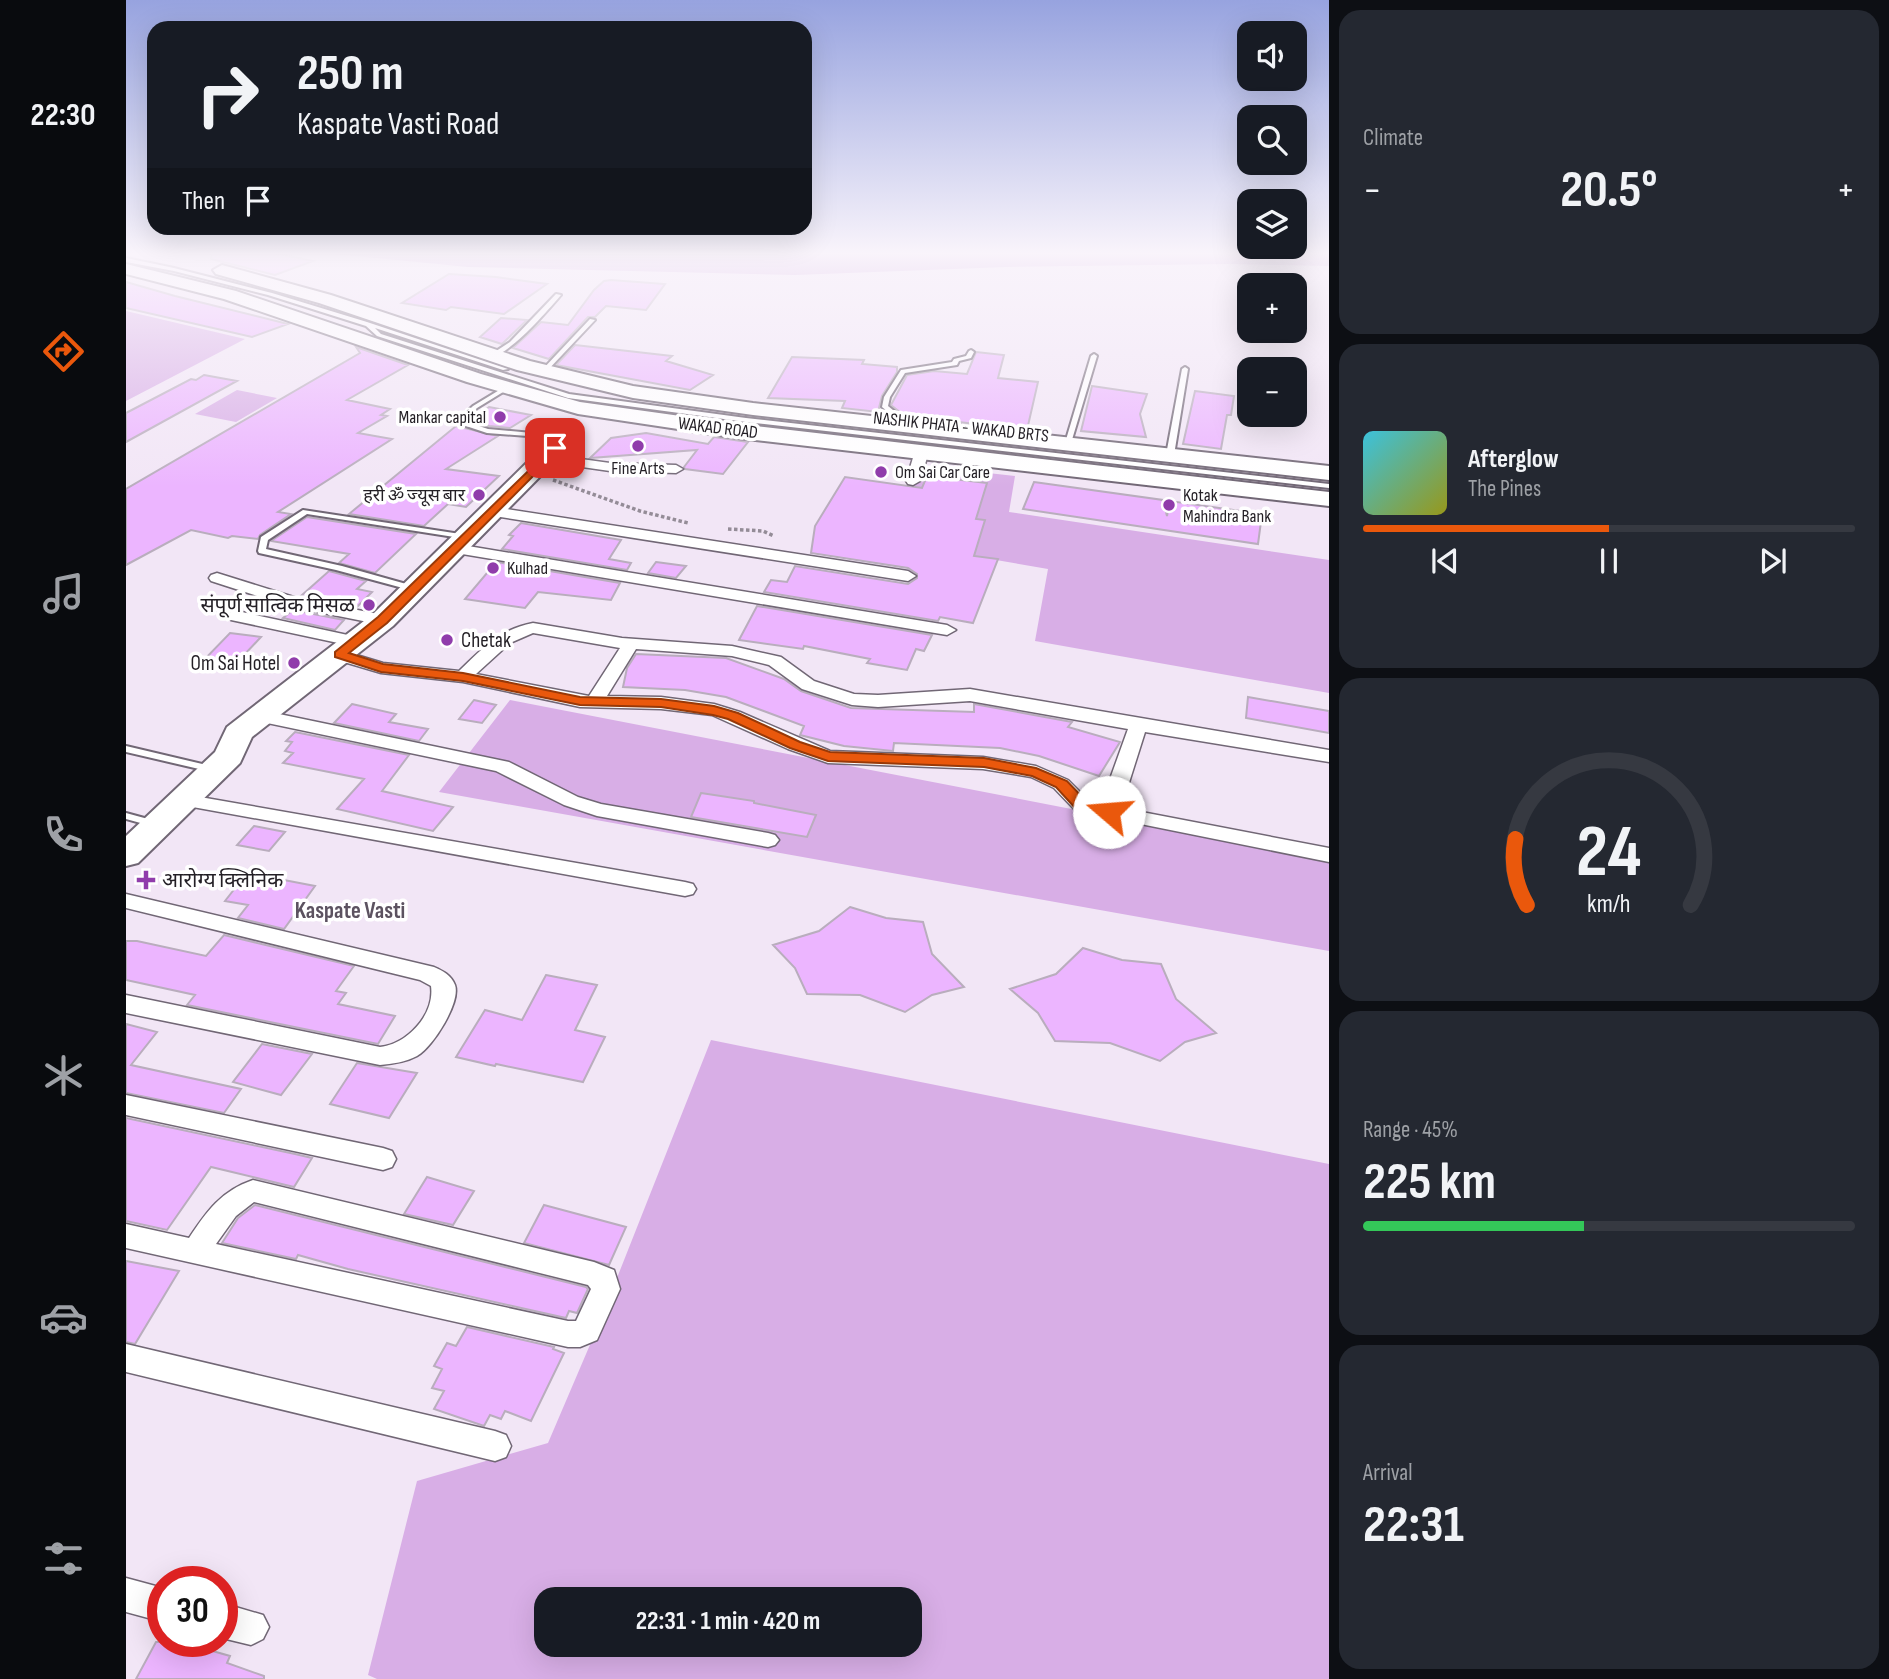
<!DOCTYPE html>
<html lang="en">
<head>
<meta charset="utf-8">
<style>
  body { margin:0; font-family:"Sofia Sans Condensed","Noto Sans Devanagari",sans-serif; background:#242831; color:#f1f3f6; height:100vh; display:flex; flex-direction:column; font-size:26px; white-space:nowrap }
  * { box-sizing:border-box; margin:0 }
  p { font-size:23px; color:#9ea1a6 }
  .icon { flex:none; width:38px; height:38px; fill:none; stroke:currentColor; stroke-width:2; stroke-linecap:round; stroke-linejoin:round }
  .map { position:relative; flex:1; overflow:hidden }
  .panel { display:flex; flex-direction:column; gap:10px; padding:10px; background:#0d0f14; width:560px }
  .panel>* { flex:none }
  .banner { position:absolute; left:21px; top:21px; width:665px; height:214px; border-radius:21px; box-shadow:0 7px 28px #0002; background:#171b24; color:#f1f3f6; overflow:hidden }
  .tools { position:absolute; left:1111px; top:21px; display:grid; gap:14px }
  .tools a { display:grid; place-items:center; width:70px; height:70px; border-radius:14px; background:#171b24; box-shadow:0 7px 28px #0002; font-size:35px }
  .speed { position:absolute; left:21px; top:1566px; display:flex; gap:14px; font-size:35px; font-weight:700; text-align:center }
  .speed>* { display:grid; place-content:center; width:91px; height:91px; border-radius:50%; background:#171b24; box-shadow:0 7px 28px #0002; line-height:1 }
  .speed .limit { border:10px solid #d22; background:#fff; color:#111 }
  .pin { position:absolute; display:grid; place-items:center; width:60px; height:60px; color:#fff; margin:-30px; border-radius:14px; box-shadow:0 4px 10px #0006 }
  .me { position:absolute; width:77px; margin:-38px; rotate:288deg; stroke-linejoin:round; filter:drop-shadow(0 0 5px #0008) }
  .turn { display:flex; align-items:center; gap:24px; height:147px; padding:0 35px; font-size:32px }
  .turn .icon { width:91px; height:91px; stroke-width:2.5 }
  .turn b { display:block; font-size:49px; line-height:60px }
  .then { display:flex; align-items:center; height:66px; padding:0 35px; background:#0003; gap:14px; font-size:26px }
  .big { font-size:52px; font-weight:700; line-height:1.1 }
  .panel .tile { flex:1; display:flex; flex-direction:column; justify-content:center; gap:10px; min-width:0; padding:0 24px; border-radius:21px; background:#242831 }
  .panel .dial { align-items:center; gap:0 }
  .dial svg { height:182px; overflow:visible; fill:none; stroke:#363941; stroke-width:7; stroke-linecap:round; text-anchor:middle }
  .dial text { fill:#f1f3f6; stroke:none }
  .song { display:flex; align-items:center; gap:21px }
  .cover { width:84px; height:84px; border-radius:10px; background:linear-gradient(135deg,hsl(190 70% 55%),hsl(60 70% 35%)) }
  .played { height:7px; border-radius:4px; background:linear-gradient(90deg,#ea580c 50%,#363941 50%) }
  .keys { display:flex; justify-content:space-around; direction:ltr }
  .heat { display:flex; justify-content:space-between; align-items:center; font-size:38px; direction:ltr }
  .charge { height:10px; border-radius:5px; background:linear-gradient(90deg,#34c759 45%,#363941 0) }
  .trip { position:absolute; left:408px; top:1587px; width:388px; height:70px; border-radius:21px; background:#171b24; box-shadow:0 7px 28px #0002; font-weight:700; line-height:70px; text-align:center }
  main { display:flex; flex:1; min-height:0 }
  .dock { display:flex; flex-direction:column; width:126px; justify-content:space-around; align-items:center; background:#090b0e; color:#9ea1a6 }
  .dock .icon { width:49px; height:49px }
  .dock .current { color:#ea580c }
  .dock b { font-size:32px; color:#f1f3f6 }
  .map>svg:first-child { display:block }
  .green { fill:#d8aee6; fill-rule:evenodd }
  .water { fill:#bf8ad1 }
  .building { fill:#ecb5ff; stroke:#b9adbd; stroke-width:2 }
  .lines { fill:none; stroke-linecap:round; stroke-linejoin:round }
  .service-casing { stroke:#716775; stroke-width:4 }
  .minor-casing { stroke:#716775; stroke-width:3 }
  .primary-casing { stroke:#716775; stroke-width:4 }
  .path { stroke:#948c97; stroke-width:3.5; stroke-dasharray:3.5 2.5; stroke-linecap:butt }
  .service { fill:#fff; fill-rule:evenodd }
  .minor { fill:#fff; fill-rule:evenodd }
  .primary { fill:#fff; fill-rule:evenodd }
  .route { fill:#ea580c; stroke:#983908; stroke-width:2 }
  .poi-dot { fill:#903cab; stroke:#fff; stroke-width:2.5 }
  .labels { text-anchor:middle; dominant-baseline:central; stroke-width:7; stroke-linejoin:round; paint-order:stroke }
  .far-poi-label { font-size:18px; fill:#231f25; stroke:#fff; text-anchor:start }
  .far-street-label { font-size:18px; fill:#231f25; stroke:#fff }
  .poi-label { font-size:21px; fill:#231f25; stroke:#fff; text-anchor:end }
  .neighbourhood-label { font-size:23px; font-weight:bold; fill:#5c5260; stroke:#fff }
</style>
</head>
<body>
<main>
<nav class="dock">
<b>22:30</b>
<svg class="icon current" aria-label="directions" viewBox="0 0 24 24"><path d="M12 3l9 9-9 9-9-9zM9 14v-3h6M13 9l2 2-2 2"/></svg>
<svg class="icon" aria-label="music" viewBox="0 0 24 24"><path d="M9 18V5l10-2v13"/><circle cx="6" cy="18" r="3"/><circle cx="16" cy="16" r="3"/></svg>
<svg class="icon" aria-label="phone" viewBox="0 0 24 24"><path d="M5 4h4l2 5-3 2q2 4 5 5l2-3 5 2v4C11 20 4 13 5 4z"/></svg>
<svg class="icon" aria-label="climate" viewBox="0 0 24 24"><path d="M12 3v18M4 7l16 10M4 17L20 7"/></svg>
<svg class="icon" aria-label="car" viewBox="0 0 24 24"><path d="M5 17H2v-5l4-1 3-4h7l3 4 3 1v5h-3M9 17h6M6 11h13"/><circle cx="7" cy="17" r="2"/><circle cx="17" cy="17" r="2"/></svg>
<svg class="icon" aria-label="filters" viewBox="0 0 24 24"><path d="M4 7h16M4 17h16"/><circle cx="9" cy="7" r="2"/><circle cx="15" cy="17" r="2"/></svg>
</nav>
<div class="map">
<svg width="1203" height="1679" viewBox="0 0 1203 1679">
  <rect width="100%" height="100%" fill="#f2e6f6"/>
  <path class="green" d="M0,311L119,339L0,401Z
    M111,390L151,398L110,422L69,414Z
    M790,465L889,476L883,512L1203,560V693L909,641L922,569L760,541Z
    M384,700L1203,859V951L313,792Z
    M585,1040L1203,1164V1679H251L242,1675L291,1481L422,1443L472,1326ZM420,1600H784V1645H420Z"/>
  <path class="water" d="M189,252H1203V266L1103,264L880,267L669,275L342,267Z"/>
  <path class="building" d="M85,252H144L187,261L149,275L85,259Z
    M323,274L370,277L421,284L378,314L325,307L320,310L276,303Z
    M485,280L539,284L520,310L480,306L469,317H462L423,359L387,348L415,322L442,325L468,290L478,281Z
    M0,282L49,296L162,324L126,337L0,308Z
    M375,318L401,320L376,344L354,337Z
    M449,345L546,356L540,361L587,375L564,390L430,365Z
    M230,347L282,365L221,400L264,409L255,415L261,416L232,433L266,439L152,512L165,514L134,535L132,539L106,536L102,538L65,530L0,565V489L234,353Z
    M850,352L878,355L872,378L912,382L901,430L790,417L775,413L765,405L781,375L808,371L841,374Z
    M666,357L738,360L736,364L771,367V372L756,396L752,412L716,408L719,401L642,398Z
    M78,375L111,381L0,442V413L65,379L70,380Z
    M966,386L1021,394L1014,414L1020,437L955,431Z
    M1069,391L1108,396L1105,415H1101L1095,449L1057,444Z
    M363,407L405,415L384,428L363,426L344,420Z
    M330,426L372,436L320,469L373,476L340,507L322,504L298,526L223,514Z
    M520,433L582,444L588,437L622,442L597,474L559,469L558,467L571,450L464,458L485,438Z
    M801,476L861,483L850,519L859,520L848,556L872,559L847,623L814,617L812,621L638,592L645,580L661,582L669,566L782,584L791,578V574L782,568L685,553L689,526L719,477L796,488Z
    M908,482L1037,500L1041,516L1044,501L1136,514L1132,544L897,509Z
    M181,517L213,522L290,534L249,573L213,563L223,554L145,541Z
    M395,523L495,540L483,559L505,563L501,570L376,549L387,536L383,535Z
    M365,561L494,583L485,600L412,592L399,608L339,599L367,566L361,565Z
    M530,562L560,566L550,578L522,573Z
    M203,571L240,581L231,589L246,592L231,607L175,596Z
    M631,606L806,635L798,651L790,649L781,670L741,663L744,659L678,646L677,649L613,640Z
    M167,610L218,620L209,630L157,618Z
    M104,633L135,637L104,670L73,665Z
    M510,654L600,658L658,679L675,691L725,708L848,712V704L946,722L942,727L994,742L973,776L913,756L874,748L768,743L767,751L718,746L674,735L678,726L600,697L559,690L497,687L501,668Z
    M1122,697L1203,711V733L1120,718Z
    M348,700L370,705L356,723L333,719Z
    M226,704L270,714L263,722L302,729L293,741L208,723Z
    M169,732L283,755L256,791L327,807L307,831L211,809L238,779L157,763L167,753L159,751L166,742L160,741Z
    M575,793L628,801V803L690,815L681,837L565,817Z
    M128,826L159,832L143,851L111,845Z
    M121,873L189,886L158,929L112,918L122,905L99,901Z
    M724,907L760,918L797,922L806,954L838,987L806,995L779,1012L734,995L681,994L669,968L647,945L693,931Z
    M98,935L228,966L210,991L220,993L212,1004L269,1016L252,1044L61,1005L69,995L0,980V941H11L80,956Z
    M957,948L996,960L1035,964L1050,999L1090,1033L1059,1042L1034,1061L984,1043L929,1041L912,1013L884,989L930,974Z
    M420,975L471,985L449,1030L479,1037L457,1082L370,1064L369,1066L330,1057L359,1010L396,1020Z
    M0,1024L31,1032L5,1065L115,1089L98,1113L0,1093Z
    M136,1044L186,1054L155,1095L107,1082Z
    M231,1063L291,1073L263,1118L204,1104Z
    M0,1118L169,1154L186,1158L168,1187L85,1167L41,1230L0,1221Z
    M301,1177L348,1191L327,1225L278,1214Z
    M129,1205L460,1287L462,1289L451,1313L443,1311L440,1318L222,1269L172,1255L170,1259L96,1243L112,1218Z
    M418,1205L500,1227L483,1265L398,1243Z
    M0,1261L53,1271L9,1344L0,1342Z
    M341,1327L428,1347L427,1349L438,1353L405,1421L379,1411L375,1419L364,1415L358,1426L308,1409L318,1391L306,1388L316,1369L308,1366L321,1343L330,1346Z
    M30,1642H55L104,1656L101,1663L138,1676V1679H10Z"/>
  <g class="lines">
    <g class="service-casing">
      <path id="service" d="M0,258L48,268L146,293L241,322L382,369L377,370L249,328L255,334L443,394L620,418L1203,484V488L620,422L442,398L251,336L240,326L142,295L48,271L0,262Z
        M430,294L435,295C421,311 384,355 364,357V355L384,342Z
        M464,319L469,320L420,372H416V370Z
        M845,350L848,352L845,358L833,361L831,365L779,373L764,397L762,406L778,419L774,425H770L769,424L771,419L756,407L758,397L775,370L826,362L828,359L840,356L843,351Z
        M968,354L971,356L945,443L940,444L939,443L965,356Z
        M1059,367L1062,369L1048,455L1044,457L1040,455L1056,369Z
        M380,386L382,387V389L351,408L338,421L362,429L439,436L442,438L441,439L361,433L331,423V421L347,406Z
        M177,510L341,535L345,537L341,539L181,514L142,540L140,549L216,566L291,587L292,589L288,591L210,570L133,553L132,551L135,537Z
        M0,746L89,767L91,769L86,772L0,752Z
        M0,813L33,822L34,824L29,827L0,819Z"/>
    </g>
    <g class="minor-casing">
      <path id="minor" d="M796,447L803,451L794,481L787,485L782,484L780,481L789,451Z
        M419,454L484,463L550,465L557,469L550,473L484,471L414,461V455Z
        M367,507L782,571L790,576L782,581L362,515L359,512Z
        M330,544L821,625L830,630L821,635L324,552L322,549L324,546Z
        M91,573L171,598L257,615L266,620L257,625L162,606L85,581L83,578L85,575Z
        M111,611L231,637L240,642L231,647L105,620L102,616L105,612Z
        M407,623L496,638L606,646L655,657L688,681L728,694L752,695L844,689L1203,750V762L1019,732L995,808L1203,848V862L950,811L928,788L905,777L857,769L702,763L662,749L586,715L535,709L454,707L337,682L255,673L208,659L205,655L214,650L257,663L333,671C356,649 374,629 407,623ZM407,633L494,648L463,696L350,674L384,643ZM510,649L606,656L643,665L676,689L726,705L752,707L844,701L1002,729L975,804L964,802L942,780L910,766L857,757L704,751L614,712L588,704L535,697L481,696Z
        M134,710L383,762L452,797L475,804L642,833L649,835L653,840L649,845L642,847L471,816L438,805L370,771L127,720L125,716Z
        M57,794L559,882L567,884L570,889L567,894L559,896L50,804L47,800L50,796Z
        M0,894L308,967C317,971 325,975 329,985C335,1002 307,1047 291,1056C280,1062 266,1064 254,1065L0,1013V995L254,1047C281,1044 309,1015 305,986L294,980L0,908Z
        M0,1095L257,1148L266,1151L270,1159L266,1167L257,1170L0,1115Z
        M127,1180L468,1262L488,1270L494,1289L471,1340L454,1347H442L0,1248V1224L63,1238C81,1211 95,1191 127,1180ZM128,1202L462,1285L465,1289L450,1321H442L90,1244L110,1216Z
        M0,1344L369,1431L380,1435L385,1446L380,1457L369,1461L0,1372Z
        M0,1578L37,1588V1622L0,1612Z
        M96,1603L137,1615L143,1627L137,1639L125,1645L96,1638Z"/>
    </g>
    <g class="primary-casing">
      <path id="primary" d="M0,264L110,291L355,374L454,402L612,424L1203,492V506L612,438L452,414L341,382L98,299L0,274Z
        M96,265L205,295L404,361L507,386L627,403L1203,466V480L627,415L507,398L391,370L193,303L90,274L87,270Z
        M439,431L447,433L450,438L447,443L267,626L126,737L114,763L12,863L0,866V836L89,752L101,727L247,614L431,433Z"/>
    </g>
    <path class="path" d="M427,480L514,511L562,523
      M602,529L637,531L648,536"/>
    <use href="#service" class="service"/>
    <use href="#minor" class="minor"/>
    <use href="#primary" class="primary"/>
  </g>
  <linearGradient id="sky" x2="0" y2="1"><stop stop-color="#97a3df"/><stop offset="0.52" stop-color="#f9f4fb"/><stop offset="1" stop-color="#f9f4fb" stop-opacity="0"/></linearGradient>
  <rect width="1203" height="487" fill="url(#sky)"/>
  <path class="route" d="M429,445L434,448L433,450L261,623L223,653L257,664L337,673L454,697L535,699L588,706L612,713L674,742L704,752L858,758L910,768L941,781L962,803L988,808L990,812L983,817L951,810L930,787L906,776L858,767L702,761L664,748L602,719L587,715L535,707L454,705L337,681L255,672L209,657V652L252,617Z"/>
  <g class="poi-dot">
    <circle cx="374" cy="417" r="7"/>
    <circle cx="512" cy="446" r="7"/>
    <circle cx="755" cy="472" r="7"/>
    <circle cx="353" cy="495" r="7"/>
    <circle cx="1043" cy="505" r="7"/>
    <circle cx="367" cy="568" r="7"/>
    <circle cx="243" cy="605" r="7"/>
    <circle cx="321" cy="640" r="7"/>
    <circle cx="168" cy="663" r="7"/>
    <path d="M16.5 869.5h7v7h7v7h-7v7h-7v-7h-7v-7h7z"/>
  </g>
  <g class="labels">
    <g class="far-poi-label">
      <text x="360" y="417" text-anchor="end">Mankar capital</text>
      <text x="512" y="468" text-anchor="middle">Fine Arts</text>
      <text x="769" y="472">Om Sai Car Care</text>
      <text x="339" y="495" text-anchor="end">हरी ॐ ज्यूस बार</text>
      <text x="1057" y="495">Kotak<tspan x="1057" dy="21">Mahindra Bank</tspan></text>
      <text x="381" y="568">Kulhad</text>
    </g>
    <g class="far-street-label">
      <text transform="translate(835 427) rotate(6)">NASHIK PHATA - WAKAD BRTS</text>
      <text transform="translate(592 428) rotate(7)">WAKAD ROAD</text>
    </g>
    <g class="poi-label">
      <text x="229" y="605">संपूर्ण सात्विक मिसळ</text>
      <text x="335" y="640" text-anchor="start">Chetak</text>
      <text x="154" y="663">Om Sai Hotel</text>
      <text x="36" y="880" text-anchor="start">आरोग्य क्लिनिक</text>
    </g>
    <g class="neighbourhood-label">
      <text x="224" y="911">Kaspate Vasti</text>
    </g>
  </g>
</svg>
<div class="tools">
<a><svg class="icon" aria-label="sound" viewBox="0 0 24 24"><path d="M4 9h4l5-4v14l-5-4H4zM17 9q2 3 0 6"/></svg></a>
<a><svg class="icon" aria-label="search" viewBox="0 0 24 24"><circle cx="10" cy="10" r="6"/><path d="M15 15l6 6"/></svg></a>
<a><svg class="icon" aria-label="layers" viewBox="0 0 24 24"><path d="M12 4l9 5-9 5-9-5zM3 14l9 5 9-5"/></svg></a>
<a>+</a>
<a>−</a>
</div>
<div class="speed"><div class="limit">30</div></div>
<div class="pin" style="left:429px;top:448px;background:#d93025"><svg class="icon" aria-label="arrive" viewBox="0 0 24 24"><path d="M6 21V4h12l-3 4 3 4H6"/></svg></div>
<svg class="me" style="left:983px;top:812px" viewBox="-20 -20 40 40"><circle r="19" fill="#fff"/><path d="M0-13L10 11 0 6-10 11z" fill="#ea580c"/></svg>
<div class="trip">22:31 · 1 min · 420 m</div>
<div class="banner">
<div class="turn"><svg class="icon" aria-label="right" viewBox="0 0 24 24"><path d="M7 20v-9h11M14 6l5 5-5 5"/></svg><div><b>250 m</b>Kaspate Vasti Road</div></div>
<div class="then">Then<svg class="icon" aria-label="arrive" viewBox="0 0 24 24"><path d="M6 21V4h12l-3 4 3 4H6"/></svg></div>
</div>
</div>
<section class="panel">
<div class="tile"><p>Climate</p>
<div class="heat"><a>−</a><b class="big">20.5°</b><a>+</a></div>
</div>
<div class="tile">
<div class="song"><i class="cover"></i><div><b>Afterglow</b><p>The Pines</p></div></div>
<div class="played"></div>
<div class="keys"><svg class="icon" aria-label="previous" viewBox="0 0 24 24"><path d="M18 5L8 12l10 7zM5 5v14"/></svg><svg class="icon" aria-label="pause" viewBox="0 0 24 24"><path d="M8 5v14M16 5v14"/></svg><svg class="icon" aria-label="next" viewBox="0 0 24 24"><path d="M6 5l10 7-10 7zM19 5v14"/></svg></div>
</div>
<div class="tile dial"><svg viewBox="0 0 100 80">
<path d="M14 69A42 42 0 1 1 86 69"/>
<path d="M14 69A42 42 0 0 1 9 40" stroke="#ea580c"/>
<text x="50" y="56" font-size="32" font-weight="700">24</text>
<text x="50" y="72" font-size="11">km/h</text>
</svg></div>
<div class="tile"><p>Range · 45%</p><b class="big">225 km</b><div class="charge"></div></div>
<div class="tile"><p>Arrival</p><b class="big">22:31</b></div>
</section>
</main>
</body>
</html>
